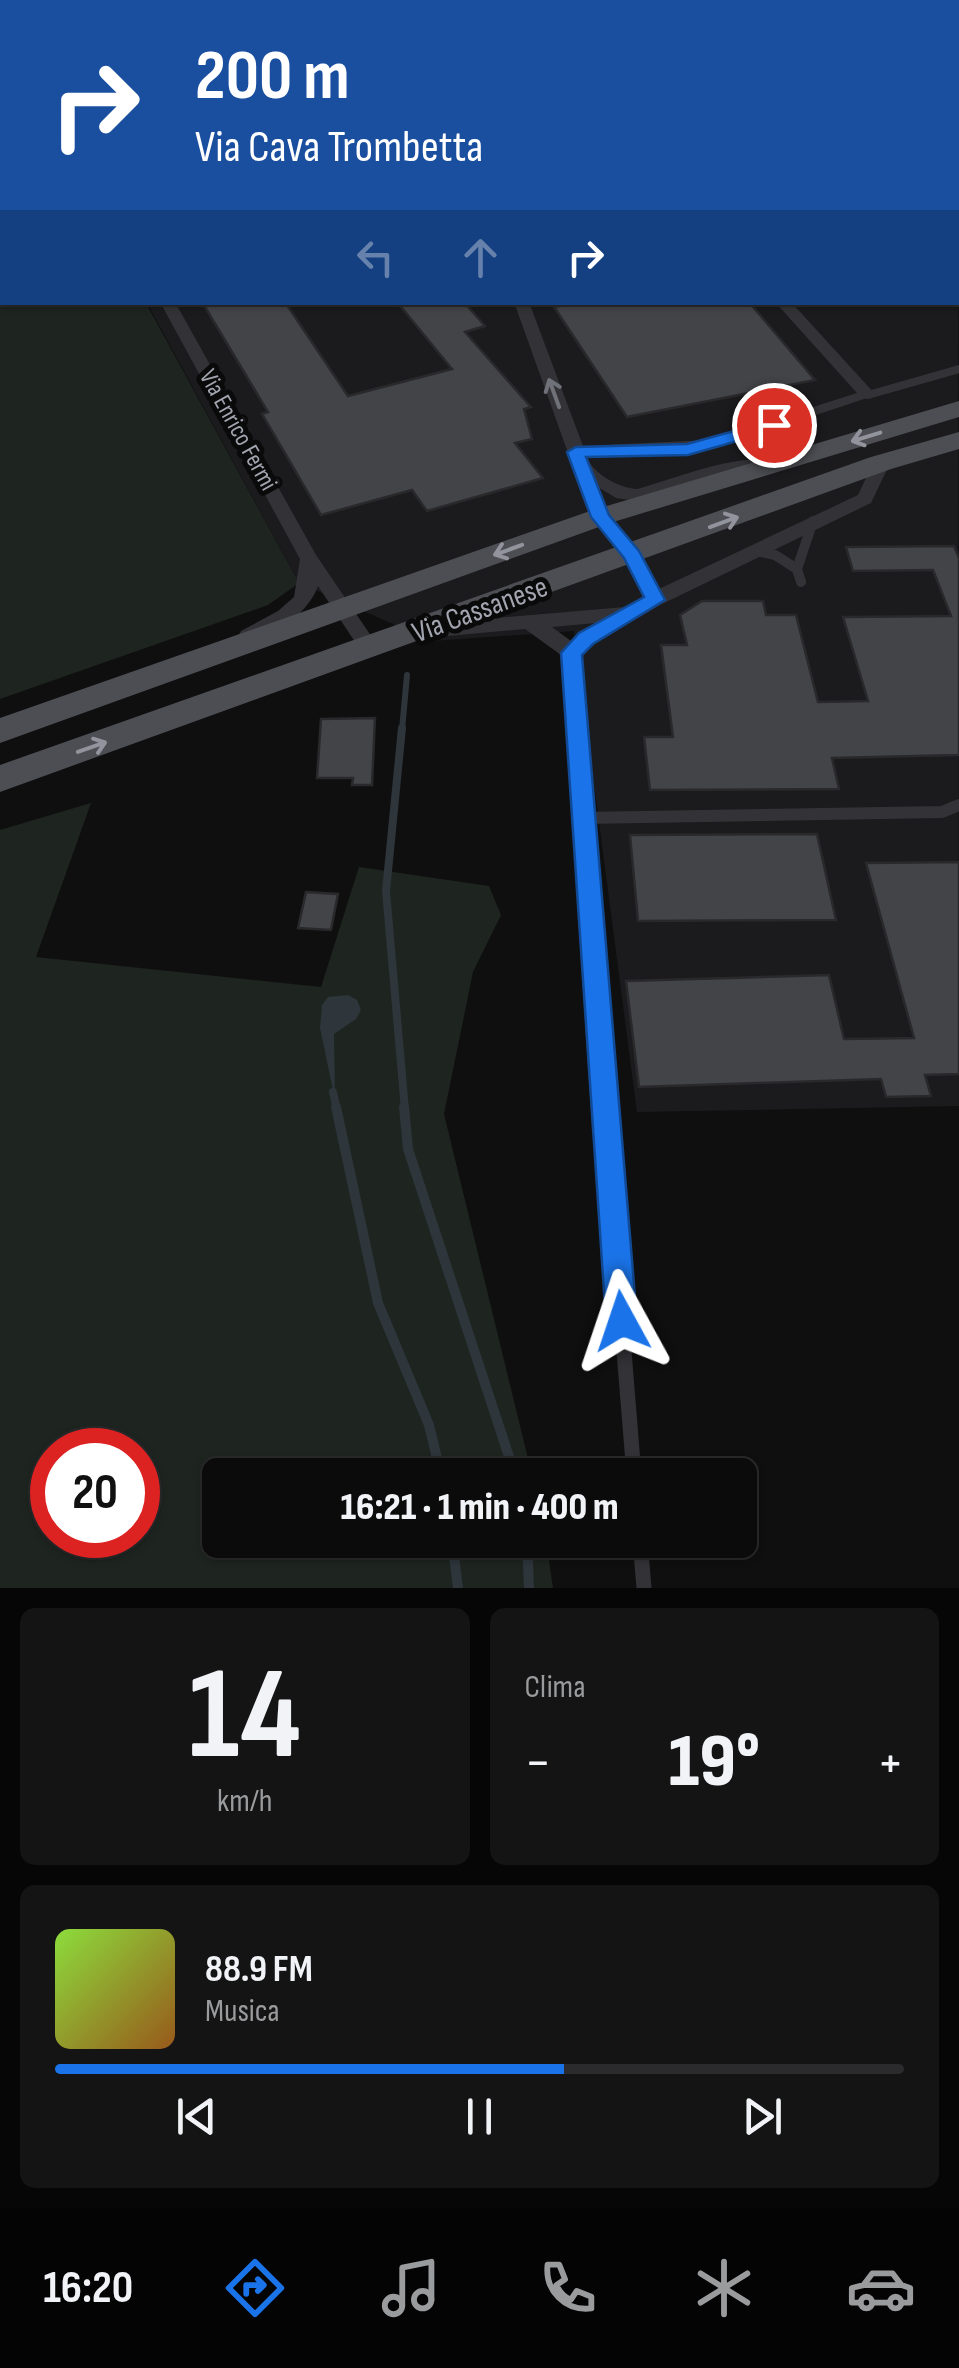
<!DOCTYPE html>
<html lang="it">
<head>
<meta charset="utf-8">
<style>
  body { margin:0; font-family:"Sofia Sans Condensed",sans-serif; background:#141415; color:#f1f3f6; height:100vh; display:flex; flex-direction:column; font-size:38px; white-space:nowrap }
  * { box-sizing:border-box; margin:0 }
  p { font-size:32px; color:#9a9b9d }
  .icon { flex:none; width:55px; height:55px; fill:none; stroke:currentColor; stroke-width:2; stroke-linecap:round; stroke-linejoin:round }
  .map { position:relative; height:1588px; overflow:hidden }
  .details { display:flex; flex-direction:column; gap:20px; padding:20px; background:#060607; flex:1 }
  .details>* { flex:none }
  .guide { position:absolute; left:0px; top:0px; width:960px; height:305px; box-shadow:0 2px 8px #0004,0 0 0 2px #2b2b2d; background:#1a4fa0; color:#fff; overflow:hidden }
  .speed { position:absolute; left:30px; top:1428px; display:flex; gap:20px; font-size:50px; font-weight:700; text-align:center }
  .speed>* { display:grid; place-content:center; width:130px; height:130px; border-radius:50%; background:#0b0b0c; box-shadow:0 2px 8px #0004,0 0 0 2px #2b2b2d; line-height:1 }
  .speed .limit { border:15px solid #d22; background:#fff; color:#111 }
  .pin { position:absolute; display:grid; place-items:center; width:85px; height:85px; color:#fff; margin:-42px; border:5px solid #fff; border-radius:50%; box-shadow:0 2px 10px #0007 }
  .me { position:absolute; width:110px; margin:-55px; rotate:355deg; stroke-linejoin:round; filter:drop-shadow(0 0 8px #0008) }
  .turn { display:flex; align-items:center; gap:35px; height:210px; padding:0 30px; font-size:45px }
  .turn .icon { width:130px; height:130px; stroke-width:2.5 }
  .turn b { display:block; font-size:70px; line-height:85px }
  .lanes { display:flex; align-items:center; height:95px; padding:0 30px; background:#0003; justify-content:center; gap:50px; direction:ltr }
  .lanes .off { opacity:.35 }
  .big { font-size:75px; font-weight:800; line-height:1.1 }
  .details .widget { flex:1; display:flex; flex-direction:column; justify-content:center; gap:15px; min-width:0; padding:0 35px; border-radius:15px; background:#141415 }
  .details .dial { align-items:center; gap:0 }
  .dial b { font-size:130px; line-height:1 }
  .song { display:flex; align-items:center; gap:30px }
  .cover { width:120px; height:120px; border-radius:15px; background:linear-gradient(135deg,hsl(90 70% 55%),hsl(30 70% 35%)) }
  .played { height:10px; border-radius:5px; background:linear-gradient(90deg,#1a73e8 60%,#2b2b2d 60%) }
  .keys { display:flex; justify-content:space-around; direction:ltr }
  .heat { display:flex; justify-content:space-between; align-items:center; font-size:55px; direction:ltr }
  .details .tiles { flex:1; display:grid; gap:20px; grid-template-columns:1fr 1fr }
  .widget:last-child { grid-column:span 2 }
  .trip { position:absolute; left:202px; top:1458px; width:555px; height:100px; border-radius:15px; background:#0b0b0c; box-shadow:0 2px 8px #0004,0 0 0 2px #2b2b2d; font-weight:800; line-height:100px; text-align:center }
  .tabs { display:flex; height:160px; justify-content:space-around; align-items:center; background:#040405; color:#9a9b9d }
  .tabs .icon { width:70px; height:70px }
  .tabs .current { color:#1a73e8 }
  .tabs b { font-size:45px; color:#f1f3f6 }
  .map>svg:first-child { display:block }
  .built { fill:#1b1b1d }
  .green { fill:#1e241f; fill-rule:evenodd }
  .water { fill:#2e353b }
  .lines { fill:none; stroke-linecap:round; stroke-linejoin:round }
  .stream-far3 { stroke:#2e353b; stroke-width:4 }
  .stream-far2 { stroke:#2e353b; stroke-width:6 }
  .stream-far1 { stroke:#2e353b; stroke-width:8 }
  .stream { stroke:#2e353b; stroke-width:10 }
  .building { fill:#434448; stroke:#29292c; stroke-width:2.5 }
  .lane-far3 { stroke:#333337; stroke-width:8 }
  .lane-far2 { stroke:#333337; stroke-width:10 }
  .lane-far1 { stroke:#333337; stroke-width:12 }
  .lane { stroke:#333337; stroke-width:15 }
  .street { fill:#333337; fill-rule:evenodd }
  .primary { fill:#4d4e53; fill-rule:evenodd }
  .oneway { stroke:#707279 }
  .oneway2 { stroke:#91949d }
  .route { fill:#1a73e8; stroke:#114b97; stroke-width:2.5 }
  .labels { text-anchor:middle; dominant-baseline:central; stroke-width:10; stroke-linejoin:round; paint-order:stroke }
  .far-street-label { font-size:25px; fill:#a2a5af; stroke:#0a0a0b }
  .street-label { font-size:30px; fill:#a2a5af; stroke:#0a0a0b }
</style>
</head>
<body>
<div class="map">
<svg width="959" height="1588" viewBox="0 0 959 1588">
  <rect width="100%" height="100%" fill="#0f0f10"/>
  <path class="built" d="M0,0H924L928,2H2V35Z
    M958,22L959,1106L637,1112L574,631L432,641L299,583L147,303L958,302Z"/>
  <path class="green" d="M0,34L2,302L146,303L299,583L268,605L0,699Z
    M91,803L36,957L321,987L359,867L489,886L501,915L473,972L444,1114L532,1475H220V1540H546L553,1588H0V830ZM52,1450H138V1535H52Z"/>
  <path class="water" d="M348,995L357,1000L361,1010L356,1019L334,1034L335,1100L320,1028L322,1005L328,997Z"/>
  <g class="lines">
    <path class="stream-far3" d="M926,0L930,2"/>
    <path class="stream-far2" d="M402,730L407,675"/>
    <path class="stream-far1" d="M402,728L386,891L405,1110
      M333,1092L337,1110"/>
    <path class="stream" d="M336,1107L378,1303L429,1425L441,1475
      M404,1107L408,1149L515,1475
      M452,1540L458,1588
      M527,1540L529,1588"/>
  </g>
  <path class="building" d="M202,302H285L348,396L452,369L397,302H464L485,326L465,332L531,407L524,409L532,439L515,443L543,478L427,511L412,490L321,515L262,414L268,412Z
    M580,302H749L815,380L627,417L554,307Z
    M954,546L959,558V755L832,758L839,789L650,790L644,737H673L661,645H687L680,615L702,601H763L766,615H796L818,702L868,701L843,617L951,616L933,570L853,571L846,547Z
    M375,718L372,785H352L353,778H317L321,719Z
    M817,834L836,920L638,921L630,835Z
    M959,862V1074L925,1075L931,1096L886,1097L881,1079L639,1087L626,981L829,975L844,1039L914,1038L866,863Z
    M306,892L338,894L331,930L298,928Z"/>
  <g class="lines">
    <path class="lane-far3" d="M868,395L959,369"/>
    <path class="lane-far2" d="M757,551L775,555L797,569
      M801,582L797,569L813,521"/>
    <path class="lane-far1" d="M583,818L942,812L959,805"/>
    <path class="lane" d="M606,1128L634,1475
      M640,1540L644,1588"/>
    <path class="street" d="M414,0H424L425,2H415Z
      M651,0H663L664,2H653Z
      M907,0H920L921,2H909Z
      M0,4H2V14H0Z
      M958,28H959V35H958Z
      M958,95H959V103H958Z
      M160,302H175L316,555L380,649L377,654H363L318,586C310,611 267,647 241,641L238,636L241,631L278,611L294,597L300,559Z
      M514,302H529L583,446L709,440L857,393L775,302H791L876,395L711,450L587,457C593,474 619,488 637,489C668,481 753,446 778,465L769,470H742L638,501L616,498L598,487L609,515L639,551L659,589L858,495L875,459L881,458L890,463L871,503L662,604L593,643L581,655L620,1128L616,1137L606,1141L596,1137L592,1128L561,655L525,629L426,638L416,631L426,624L625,607L644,597L624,558L591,517ZM596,623L571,641L552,627Z"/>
    <path class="primary" d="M959,401V417L610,523L0,743V718L590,511Z
      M959,432V449L891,469L0,792V765L871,457Z"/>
  </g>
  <defs><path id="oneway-shaft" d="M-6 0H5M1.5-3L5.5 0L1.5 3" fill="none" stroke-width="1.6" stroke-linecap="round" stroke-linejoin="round" transform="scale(2.5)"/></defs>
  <use class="oneway" href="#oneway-shaft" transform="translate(554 393) rotate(-110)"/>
  <g class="oneway2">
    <use href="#oneway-shaft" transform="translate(866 437) rotate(163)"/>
    <use href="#oneway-shaft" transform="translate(724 522) rotate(-20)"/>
    <use href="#oneway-shaft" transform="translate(508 550) rotate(160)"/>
    <use href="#oneway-shaft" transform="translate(92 747) rotate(-19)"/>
  </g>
  <path class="route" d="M774,420L782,425L780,429L688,455L586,457L609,515L639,551L665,600L593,644L582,655L637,1321L632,1332L622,1336L611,1332L606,1321L561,653L579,633L644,597L624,558L591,517L567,452L576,447L687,444Z"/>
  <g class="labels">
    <g class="far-street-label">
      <text transform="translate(238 430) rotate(61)">Via Enrico Fermi</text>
    </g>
    <g class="street-label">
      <text transform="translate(480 610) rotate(-20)">Via Cassanese</text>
    </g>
  </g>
</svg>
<div class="speed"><div class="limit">20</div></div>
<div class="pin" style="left:774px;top:425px;background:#d93025"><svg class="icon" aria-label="arrive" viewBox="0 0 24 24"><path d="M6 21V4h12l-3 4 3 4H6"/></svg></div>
<svg class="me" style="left:622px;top:1321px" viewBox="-20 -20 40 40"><path d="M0-17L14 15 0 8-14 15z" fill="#1a73e8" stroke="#fff" stroke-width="4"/></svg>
<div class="trip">16:21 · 1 min · 400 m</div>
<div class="guide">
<div class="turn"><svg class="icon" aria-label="right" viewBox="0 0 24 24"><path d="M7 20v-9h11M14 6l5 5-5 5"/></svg><div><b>200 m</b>Via Cava Trombetta</div></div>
<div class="lanes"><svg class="icon off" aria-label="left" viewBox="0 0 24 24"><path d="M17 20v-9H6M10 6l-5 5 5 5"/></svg><svg class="icon off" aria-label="ahead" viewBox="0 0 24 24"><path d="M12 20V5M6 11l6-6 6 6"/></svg><svg class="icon" aria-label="right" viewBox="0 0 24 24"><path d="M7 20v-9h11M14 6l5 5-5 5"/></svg></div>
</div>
</div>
<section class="details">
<div class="tiles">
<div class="widget dial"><b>14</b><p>km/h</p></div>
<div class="widget"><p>Clima</p>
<div class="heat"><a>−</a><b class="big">19°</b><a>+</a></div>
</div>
<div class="widget">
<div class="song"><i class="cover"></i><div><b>88.9 FM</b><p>Musica</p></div></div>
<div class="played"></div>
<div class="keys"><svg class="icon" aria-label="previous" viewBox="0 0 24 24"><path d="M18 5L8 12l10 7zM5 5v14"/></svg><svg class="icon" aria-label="pause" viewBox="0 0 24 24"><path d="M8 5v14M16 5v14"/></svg><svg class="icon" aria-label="next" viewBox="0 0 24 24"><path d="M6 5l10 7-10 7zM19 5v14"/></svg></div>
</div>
</div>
</section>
<nav class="tabs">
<b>16:20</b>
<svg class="icon current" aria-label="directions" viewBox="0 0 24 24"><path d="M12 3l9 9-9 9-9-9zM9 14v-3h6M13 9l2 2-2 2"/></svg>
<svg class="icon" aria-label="music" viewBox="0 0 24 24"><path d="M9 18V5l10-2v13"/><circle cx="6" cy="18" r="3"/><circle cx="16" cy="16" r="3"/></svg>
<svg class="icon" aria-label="phone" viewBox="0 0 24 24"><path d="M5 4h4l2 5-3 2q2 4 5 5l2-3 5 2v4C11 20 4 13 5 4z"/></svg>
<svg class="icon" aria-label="climate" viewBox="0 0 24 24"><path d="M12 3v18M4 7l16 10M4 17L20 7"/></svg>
<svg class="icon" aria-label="car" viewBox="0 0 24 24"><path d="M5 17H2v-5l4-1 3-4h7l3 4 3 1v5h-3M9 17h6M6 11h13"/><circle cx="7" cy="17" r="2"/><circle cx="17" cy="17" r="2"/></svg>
</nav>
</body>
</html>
